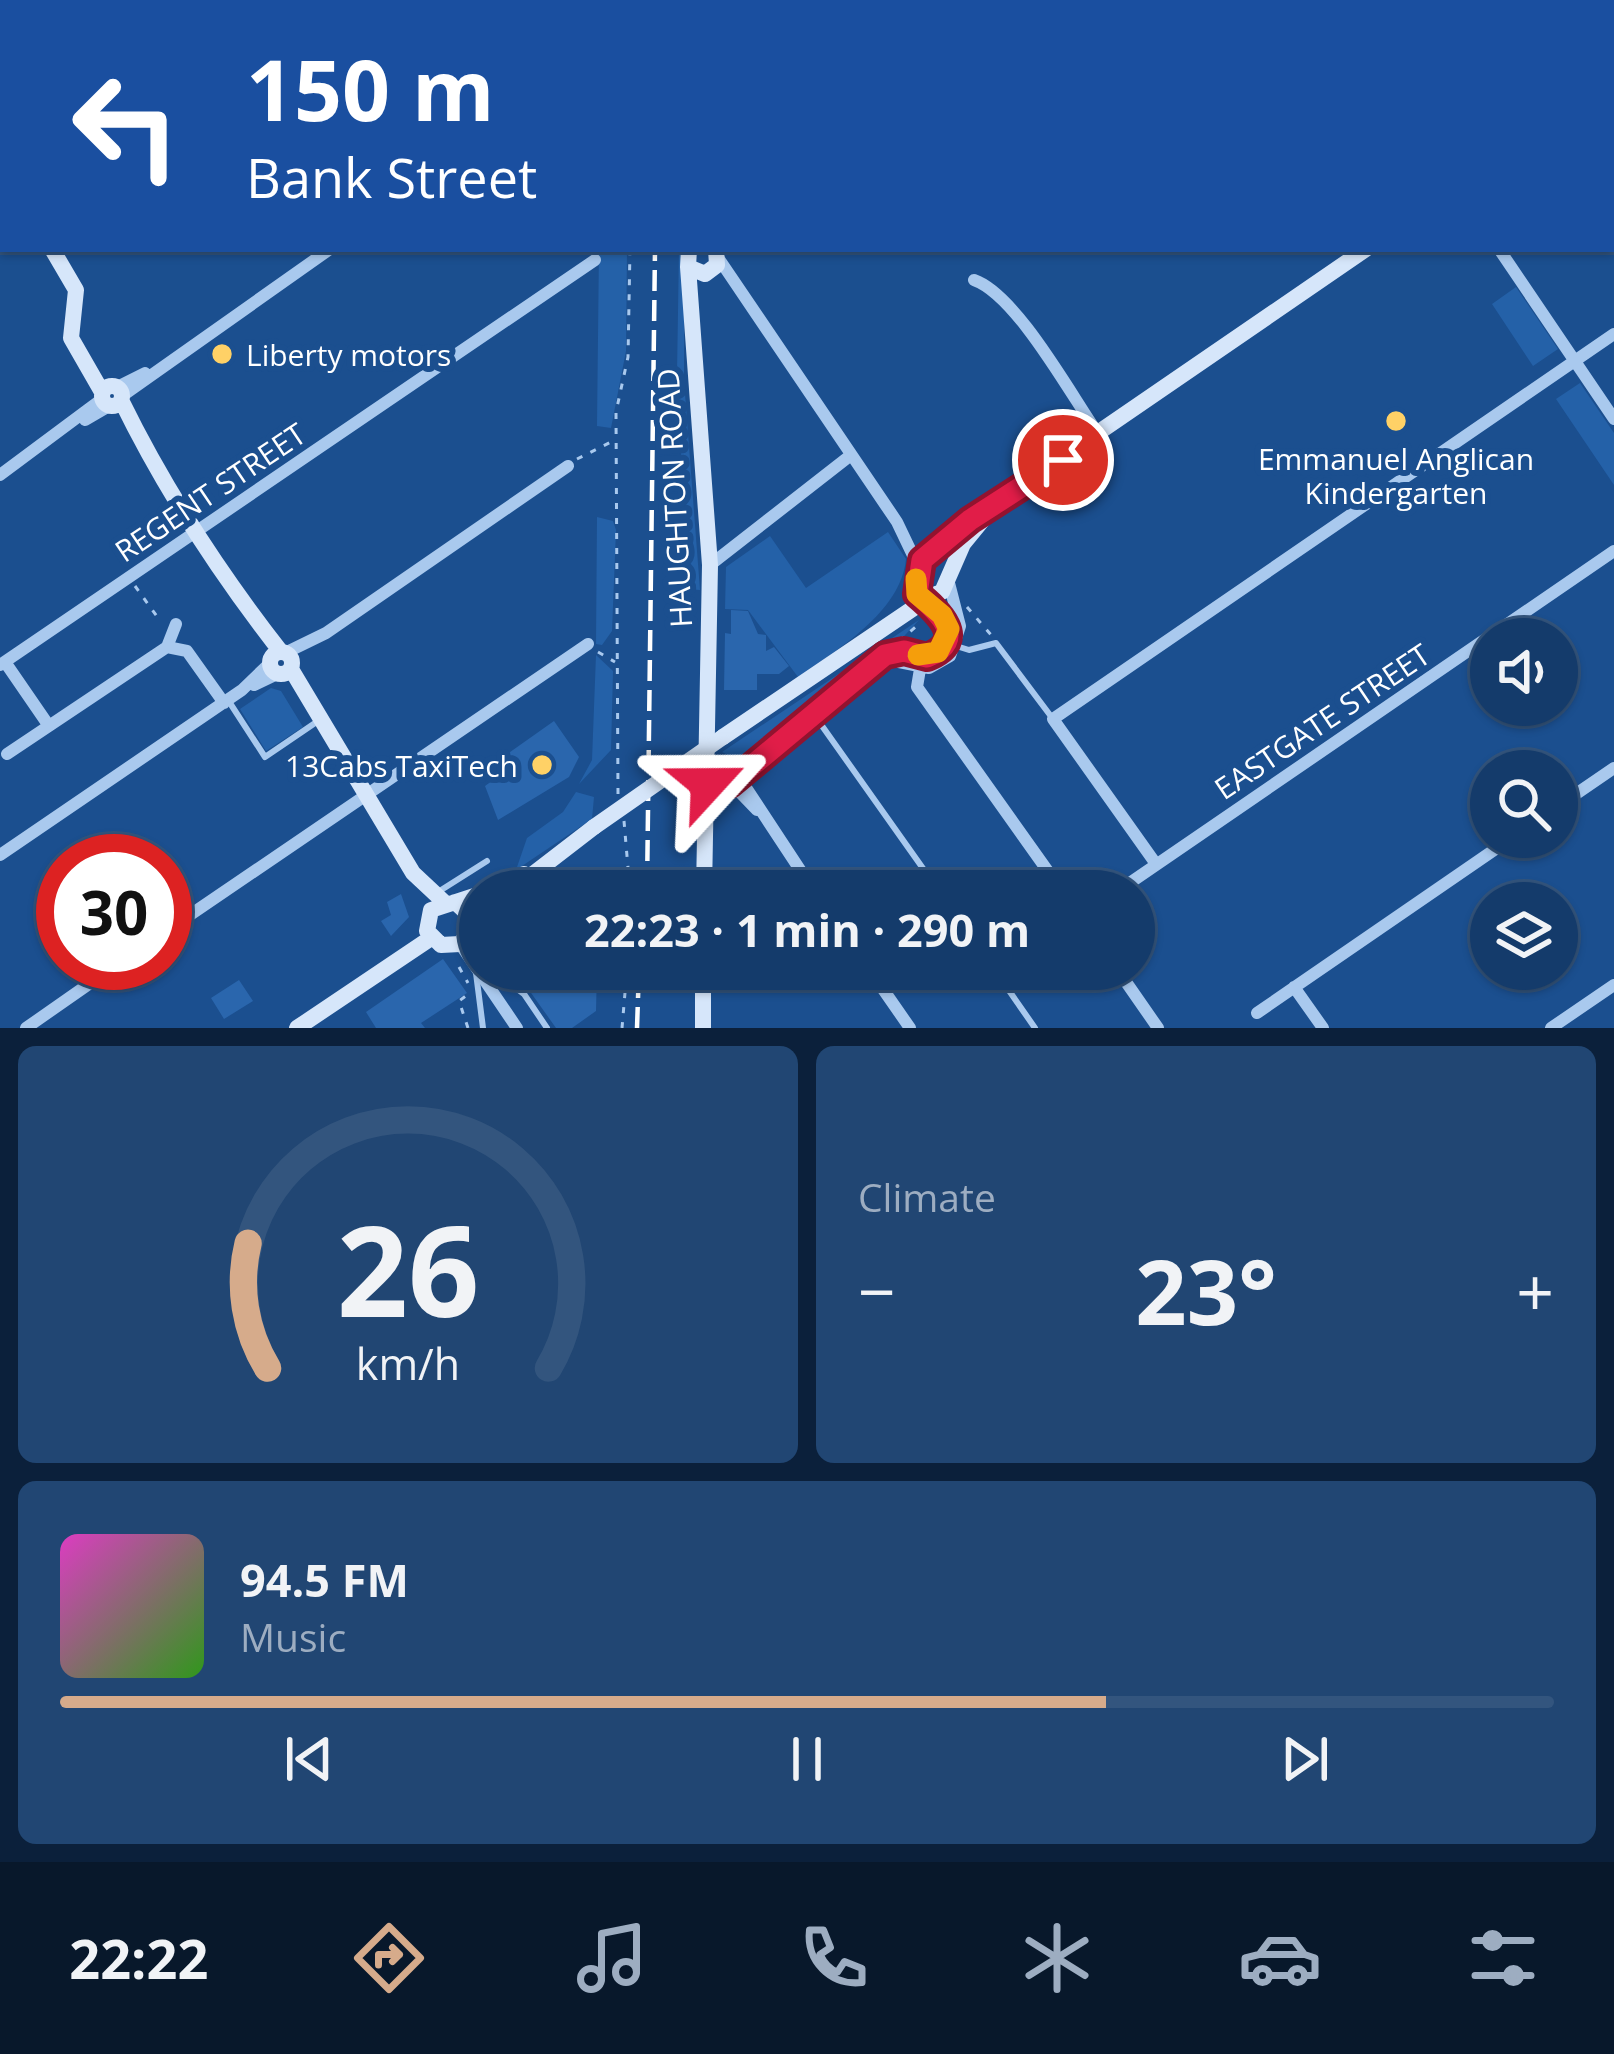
<!DOCTYPE html>
<html lang="en">
<head>
<meta charset="utf-8">
<style>
  body { margin:0; font-family:"Open Sans",sans-serif; background:#214673; color:#f1f3f6; height:100vh; display:flex; flex-direction:column; font-size:45px; white-space:nowrap }
  * { box-sizing:border-box; margin:0 }
  p { font-size:39px; color:#9dadc1 }
  .icon { flex:none; width:66px; height:66px; fill:none; stroke:currentColor; stroke-width:2; stroke-linecap:round; stroke-linejoin:round }
  .map { position:relative; height:1028px; overflow:hidden }
  .details { display:flex; flex-direction:column; gap:18px; padding:18px; background:#0b203b; flex:1 }
  .details>* { flex:none }
  .hud { position:absolute; left:0px; top:0px; width:1614px; height:252px; box-shadow:0 3px 9px #0004,0 0 0 3px #33557e; background:#1a4fa0; color:#fff; overflow:hidden }
  .tools { position:absolute; left:1470px; top:618px; display:grid; gap:24px }
  .tools a { display:grid; place-items:center; width:108px; height:108px; border-radius:50%; background:#143b6b; box-shadow:0 3px 9px #0004,0 0 0 3px #33557e; font-size:60px }
  .speed { position:absolute; left:36px; top:834px; display:flex; gap:24px; font-size:60px; font-weight:700; text-align:center }
  .speed>* { display:grid; place-content:center; width:156px; height:156px; border-radius:50%; background:#143b6b; box-shadow:0 3px 9px #0004,0 0 0 3px #33557e; line-height:1 }
  .speed .limit { border:18px solid #d22; background:#fff; color:#111 }
  .pin { position:absolute; display:grid; place-items:center; width:102px; height:102px; color:#fff; margin:-51px; border:6px solid #fff; border-radius:50%; box-shadow:0 3px 12px #0007 }
  .me { position:absolute; width:132px; margin:-66px; rotate:66deg; stroke-linejoin:round; filter:drop-shadow(0 0 9px #0008) }
  .turn { display:flex; align-items:center; gap:42px; height:252px; padding:0 48px; font-size:54px }
  .turn .icon { width:156px; height:156px; stroke-width:2.5 }
  .turn b { display:block; font-size:84px; line-height:102px }
  .big { font-size:90px; font-weight:700; line-height:1.1 }
  .details .widget { flex:1; display:flex; flex-direction:column; justify-content:center; gap:18px; min-width:0; padding:0 42px; border-radius:18px; background:#214673 }
  .details .dial { align-items:center; gap:0 }
  .dial svg { height:312px; overflow:visible; fill:none; stroke:#33557e; stroke-width:7; stroke-linecap:round; text-anchor:middle }
  .dial text { fill:#f1f3f6; stroke:none }
  .song { display:flex; align-items:center; gap:36px }
  .cover { width:144px; height:144px; border-radius:18px; background:linear-gradient(135deg,hsl(310 70% 55%),hsl(110 70% 35%)) }
  .played { height:12px; border-radius:6px; background:linear-gradient(90deg,#d6ab8b 70%,#33557e 70%) }
  .keys { display:flex; justify-content:space-around; direction:ltr }
  .heat { display:flex; justify-content:space-between; align-items:center; font-size:66px; direction:ltr }
  .details .tiles { flex:1; display:grid; gap:18px; grid-template-columns:1fr 1fr }
  .widget:last-child { grid-column:span 2 }
  .trip { position:absolute; left:459px; top:870px; width:696px; height:120px; border-radius:60px; background:#143b6b; box-shadow:0 3px 9px #0004,0 0 0 3px #33557e; font-weight:700; line-height:120px; text-align:center }
  .menu { display:flex; height:192px; justify-content:space-around; align-items:center; background:#08182b; color:#9dadc1 }
  .menu .icon { width:84px; height:84px }
  .menu .on { color:#d6ab8b }
  .menu b { font-size:54px; color:#f1f3f6 }
  .map>svg:first-child { display:block }
  .green { fill:#2461a8 }
  .building { fill:#2a66ad }
  .lines { fill:none; stroke-linecap:round; stroke-linejoin:round }
  .path { stroke:#a9c9ee; stroke-width:3; stroke-dasharray:6 9; stroke-linecap:butt }
  .lane { stroke:#a9c9ee; stroke-width:6 }
  .street { stroke:#a9c9ee; stroke-width:12 }
  .secondary { stroke:#d6e6fa; stroke-width:16 }
  .rail { stroke:#fff; stroke-width:4.5; stroke-dasharray:21 9; stroke-linecap:butt }
  .secondary-bridge { stroke:#d6e6fa; stroke-width:16 }
  .route-casing { stroke:#92132f; stroke-width:30 }
  .route { stroke:#e11d48; stroke-width:21 }
  .slow { stroke:#f59e0b; stroke-width:21 }
  .poi-dot { fill:#ffd166; stroke:#1b4f8f; stroke-width:4.5 }
  .labels { text-anchor:middle; dominant-baseline:central; stroke-width:12; stroke-linejoin:round; paint-order:stroke }
  .poi-label { font-size:30px; fill:#fff; stroke:#1b4f8f; text-anchor:start }
  .street-label { font-size:30px; fill:#fff; stroke:#1b4f8f }
</style>
</head>
<body>
<div class="map">
<svg width="1614" height="1028" viewBox="0 0 1614 1028">
  <rect width="100%" height="100%" fill="#1b4f8f"/>
  <path class="green" d="M599,249H627L626,351L611,428L597,426Z
    M679,249H684V381L700,590L688,589L677,374Z
    M1516,287L1558,349L1533,366L1492,304Z
    M1580,383L1614,433V485L1556,399Z
    M597,517L613,521L616,530L612,631L602,645L596,644Z
    M888,532L906,559C901,612 837,650 798,677L748,610L725,609L726,567L770,536L806,588Z
    M919,620L893,648L745,764L722,752Z
    M596,655L613,671L611,750L579,784L592,760Z
    M271,688L281,691L303,727L266,751L240,709Z
    M576,792L594,797L592,819L516,870L527,838L563,812Z"/>
  <path class="building" d="M731,610L748,611L758,634L766,635V651L774,647L789,666L779,674H757V690H724L725,633L731,634Z
    M554,721L579,757L569,777L498,820L485,786L503,773L496,762Z
    M576,875L587,891H533L543,884Z
    M401,894L409,917L391,936L381,921L391,915L387,902Z
    M443,959L467,993L421,1023L425,1028H376L366,1012Z
    M514,969H597L596,1011L572,1028H556Z
    M239,980L253,1001L224,1019L211,998Z"/>
  <g class="lines">
    <path class="path" d="M620,3V0
      M577,459L617,439
      M135,586L161,622
      M967,607L992,636
      M899,641L919,624
      M598,652L615,662
      M618,794L616,412L628,357L630,249
      M624,821L630,891
      M459,967L468,983
      M468,1028L459,1001L471,992
      M622,1028L627,969"/>
    <path class="lane" d="M0,27L3,31
      M953,645L969,650L996,643L1053,719
      M228,700L265,757L318,721
      M815,716L939,891
      M438,892L487,861
      M491,969L524,994L547,1028
      M994,969L1035,1028
      M476,973L483,1028"/>
    <path class="street" d="M269,0L271,3
      M536,0L538,3
      M1402,0L1405,3
      M729,3L736,0
      M1074,3L1079,0
      M1354,3L1358,0
      M1499,249L1614,419
      M719,259L897,522L919,568
      M974,280C1017,295 1072,397 1099,435
      M117,387L145,373
      M122,396L330,249
      M85,420L109,406
      M0,475L102,399
      M710,565L851,455
      M167,647L176,624
      M285,653L326,633L568,466
      M922,657L917,687L1062,891
      M5,662L49,726
      M0,665L595,260
      M881,665L894,661L929,668L950,656L960,626L948,579
      M254,685L277,674
      M7,754L167,647L187,651L224,703
      M739,777L814,891
      M731,783L757,810
      M708,784L731,783L885,655L937,653L949,630L927,601
      M1557,807L1614,768
      M0,855L242,690L270,663
      M1156,864L1053,719L1614,334
      M1118,891L1614,551
      M165,932L588,644
      M460,944L517,1028
      M869,969L910,1028
      M1117,969L1158,1028
      M1294,987L1323,1028
      M1257,1013L1513,837
      M26,1028L119,963
      M1551,1028L1614,985"/>
    <path class="secondary" d="M695,3V0
      M1611,78L1614,76
      M0,167L3,171
      M52,249L76,290L71,338L102,392
      M689,249L688,267L705,274L717,265L716,249
      M688,267L710,565L704,891
      M102 396a10 10 0 1 1 20 0a10 10 0 1 1-20 0Z
      M121,400C164,488 221,575 281,652
      M990,511L963,544L942,592L920,599C909,572 925,554 946,537L1366,249
      M270 663a11 11 0 1 1 22 0a11 11 0 1 1-22 0Z
      M291,669L413,873L444,902
      M723,737L924,601
      M486,891L524,874
      M511,891L594,827
      M455,902L470,916L471,929L460,944L441,945L427,931L431,910L480,894
      M297,1028L431,938
      M703,1028V969"/>
    <path class="rail" d="M650,3V0
      M647,891L655,249
      M637,1028L639,969"/>
    <path class="secondary-bridge" d="M594,827L723,737"/>
  </g>
  <g class="lines">
    <g class="route-casing">
      <path id="route" d="M708,784H730L885,655L904,651L927,657C970,640 937,611 917,594L922,560L970,520L1063,460"/>
    </g>
    <use href="#route" class="route"/>
    <path class="slow" d="M916,579L917,594L942,615L949,629L938,652L918,655"/>
  </g>
  <g class="poi-dot">
    <circle cx="222" cy="354" r="12"/>
    <circle cx="1396" cy="421" r="12"/>
    <circle cx="542" cy="765" r="12"/>
  </g>
  <g class="labels">
    <g class="poi-label">
      <text x="246" y="354">Liberty motors</text>
      <text x="1396" y="458" text-anchor="middle">Emmanuel Anglican<tspan x="1396" dy="34">Kindergarten</tspan></text>
      <text x="518" y="765" text-anchor="end">13Cabs TaxiTech</text>
    </g>
    <g class="street-label">
      <text transform="translate(210 492) rotate(-34)">REGENT STREET</text>
      <text transform="translate(674 498) rotate(-93)">HAUGHTON ROAD</text>
      <text transform="translate(1322 721) rotate(-34)">EASTGATE STREET</text>
    </g>
  </g>
</svg>
<div class="tools">
<a><svg class="icon" aria-label="sound" viewBox="0 0 24 24"><path d="M4 9h4l5-4v14l-5-4H4zM17 9q2 3 0 6"/></svg></a>
<a><svg class="icon" aria-label="search" viewBox="0 0 24 24"><circle cx="10" cy="10" r="6"/><path d="M15 15l6 6"/></svg></a>
<a><svg class="icon" aria-label="layers" viewBox="0 0 24 24"><path d="M12 4l9 5-9 5-9-5zM3 14l9 5 9-5"/></svg></a>
</div>
<div class="speed"><div class="limit">30</div></div>
<div class="pin" style="left:1063px;top:460px;background:#d93025"><svg class="icon" aria-label="arrive" viewBox="0 0 24 24"><path d="M6 21V4h12l-3 4 3 4H6"/></svg></div>
<svg class="me" style="left:708px;top:784px" viewBox="-20 -20 40 40"><path d="M0-17L14 15 0 8-14 15z" fill="#e11d48" stroke="#fff" stroke-width="4"/></svg>
<div class="trip">22:23 · 1 min · 290 m</div>
<div class="hud">
<div class="turn"><svg class="icon" aria-label="left" viewBox="0 0 24 24"><path d="M17 20v-9H6M10 6l-5 5 5 5"/></svg><div><b>150 m</b>Bank Street</div></div>
</div>
</div>
<section class="details">
<div class="tiles">
<div class="widget dial"><svg viewBox="0 0 100 80">
<path d="M14 69A42 42 0 1 1 86 69"/>
<path d="M14 69A42 42 0 0 1 9 37" stroke="#d6ab8b"/>
<text x="50" y="56" font-size="32" font-weight="700">26</text>
<text x="50" y="72" font-size="11">km/h</text>
</svg></div>
<div class="widget"><p>Climate</p>
<div class="heat"><a>−</a><b class="big">23°</b><a>+</a></div>
</div>
<div class="widget">
<div class="song"><i class="cover"></i><div><b>94.5 FM</b><p>Music</p></div></div>
<div class="played"></div>
<div class="keys"><svg class="icon" aria-label="previous" viewBox="0 0 24 24"><path d="M18 5L8 12l10 7zM5 5v14"/></svg><svg class="icon" aria-label="pause" viewBox="0 0 24 24"><path d="M8 5v14M16 5v14"/></svg><svg class="icon" aria-label="next" viewBox="0 0 24 24"><path d="M6 5l10 7-10 7zM19 5v14"/></svg></div>
</div>
</div>
</section>
<nav class="menu">
<b>22:22</b>
<svg class="icon on" aria-label="directions" viewBox="0 0 24 24"><path d="M12 3l9 9-9 9-9-9zM9 14v-3h6M13 9l2 2-2 2"/></svg>
<svg class="icon" aria-label="music" viewBox="0 0 24 24"><path d="M9 18V5l10-2v13"/><circle cx="6" cy="18" r="3"/><circle cx="16" cy="16" r="3"/></svg>
<svg class="icon" aria-label="phone" viewBox="0 0 24 24"><path d="M5 4h4l2 5-3 2q2 4 5 5l2-3 5 2v4C11 20 4 13 5 4z"/></svg>
<svg class="icon" aria-label="climate" viewBox="0 0 24 24"><path d="M12 3v18M4 7l16 10M4 17L20 7"/></svg>
<svg class="icon" aria-label="car" viewBox="0 0 24 24"><path d="M5 17H2v-5l4-1 3-4h7l3 4 3 1v5h-3M9 17h6M6 11h13"/><circle cx="7" cy="17" r="2"/><circle cx="17" cy="17" r="2"/></svg>
<svg class="icon" aria-label="filters" viewBox="0 0 24 24"><path d="M4 7h16M4 17h16"/><circle cx="9" cy="7" r="2"/><circle cx="15" cy="17" r="2"/></svg>
</nav>
</body>
</html>
